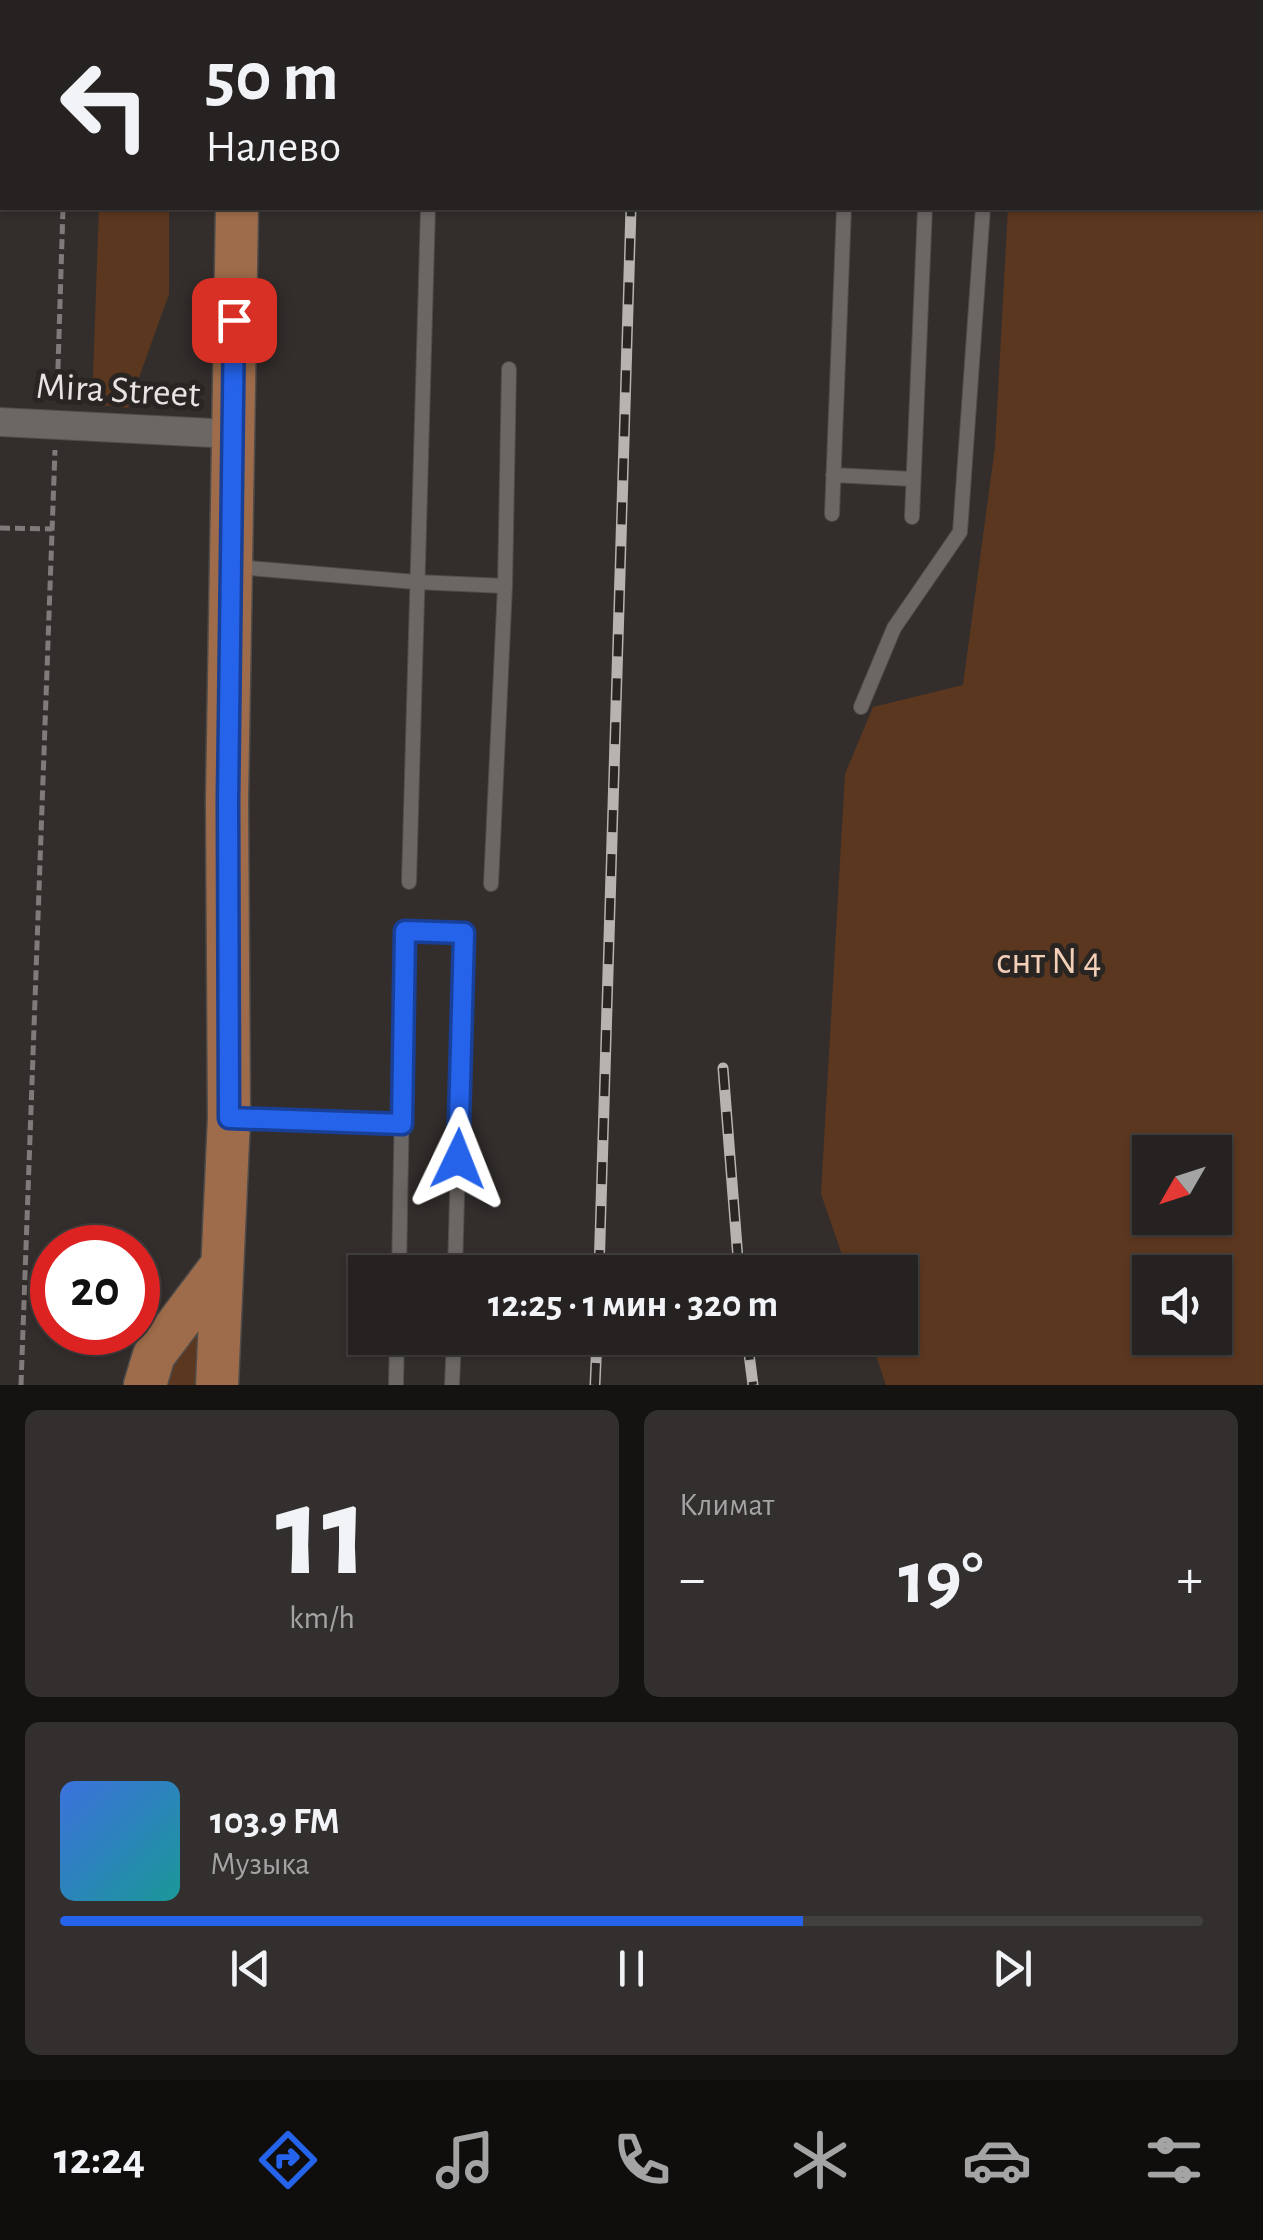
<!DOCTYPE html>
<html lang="ru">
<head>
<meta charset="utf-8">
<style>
  body { margin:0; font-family:"Alegreya Sans",sans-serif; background:#322f2e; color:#f1f3f6; height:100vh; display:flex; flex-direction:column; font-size:38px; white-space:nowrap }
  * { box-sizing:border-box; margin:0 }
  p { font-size:32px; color:#a4a4a5 }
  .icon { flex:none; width:55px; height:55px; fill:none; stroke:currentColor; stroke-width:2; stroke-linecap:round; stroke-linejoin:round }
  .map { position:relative; height:1385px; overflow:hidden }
  .details { display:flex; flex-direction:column; gap:25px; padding:25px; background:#151312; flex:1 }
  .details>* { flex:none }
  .guide { position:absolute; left:0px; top:0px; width:1265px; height:210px; box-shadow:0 2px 8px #0004,0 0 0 2px #423f3f; background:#262221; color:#f1f3f6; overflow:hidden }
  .needle { width:65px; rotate:231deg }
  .controls { position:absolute; left:1132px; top:1135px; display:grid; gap:20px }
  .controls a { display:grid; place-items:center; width:100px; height:100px; border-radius:0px; background:#262221; box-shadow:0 2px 8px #0004,0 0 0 2px #423f3f; font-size:50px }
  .speed { position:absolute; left:30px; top:1225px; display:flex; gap:20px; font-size:50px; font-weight:700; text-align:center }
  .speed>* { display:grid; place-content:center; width:130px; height:130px; border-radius:50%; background:#262221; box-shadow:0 2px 8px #0004,0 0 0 2px #423f3f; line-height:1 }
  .speed .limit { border:15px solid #d22; background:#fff; color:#111 }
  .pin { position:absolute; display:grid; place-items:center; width:85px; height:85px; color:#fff; margin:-42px; border-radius:20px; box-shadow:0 5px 15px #0006 }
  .me { position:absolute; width:110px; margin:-55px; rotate:2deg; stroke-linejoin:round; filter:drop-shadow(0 0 8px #0008) }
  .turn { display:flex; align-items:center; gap:35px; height:210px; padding:0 40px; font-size:45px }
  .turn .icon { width:130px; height:130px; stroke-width:2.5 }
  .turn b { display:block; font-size:70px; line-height:85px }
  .big { font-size:75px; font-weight:600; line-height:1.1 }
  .details .card { flex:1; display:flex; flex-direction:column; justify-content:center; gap:15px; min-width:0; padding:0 35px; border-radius:15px; background:#322f2e }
  .details .dial { align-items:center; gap:0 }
  .dial b { font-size:130px; line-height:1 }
  .song { display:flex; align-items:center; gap:30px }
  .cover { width:120px; height:120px; border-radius:15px; background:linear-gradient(135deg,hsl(220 70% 55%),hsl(180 70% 35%)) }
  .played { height:10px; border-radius:5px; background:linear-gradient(90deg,#2563eb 65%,#423f3f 65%) }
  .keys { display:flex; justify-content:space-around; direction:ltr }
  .heat { display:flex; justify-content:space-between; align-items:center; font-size:55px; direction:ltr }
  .details .tiles { flex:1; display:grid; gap:25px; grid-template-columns:1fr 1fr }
  .card:last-child { grid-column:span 2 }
  .trip { position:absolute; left:348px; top:1255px; width:570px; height:100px; border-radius:0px; background:#262221; box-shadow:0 2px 8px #0004,0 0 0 2px #423f3f; font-weight:600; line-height:100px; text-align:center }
  .dock { display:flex; height:160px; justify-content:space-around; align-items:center; background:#0f0e0d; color:#a4a4a5 }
  .dock .icon { width:70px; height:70px }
  .dock .selected { color:#2563eb }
  .dock b { font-size:45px; color:#f1f3f6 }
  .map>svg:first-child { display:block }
  .green { fill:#5c371f; fill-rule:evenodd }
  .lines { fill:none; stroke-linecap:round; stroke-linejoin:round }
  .lane-casing { stroke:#4f4c4a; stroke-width:16 }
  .street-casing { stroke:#4f4c4a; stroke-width:30 }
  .primary-casing { stroke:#4f4c4a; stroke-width:45 }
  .path { stroke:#7f7b7a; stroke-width:5; stroke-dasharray:10 5; stroke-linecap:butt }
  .lane { stroke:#6c6764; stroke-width:14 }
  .street { stroke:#6c6764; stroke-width:28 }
  .primary { stroke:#9e6c4a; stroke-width:42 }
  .rail-casing { stroke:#b6b3b1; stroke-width:11 }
  .rail { stroke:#292522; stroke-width:8; stroke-dasharray:22; stroke-linecap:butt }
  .route-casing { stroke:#184099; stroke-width:25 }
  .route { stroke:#2563eb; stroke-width:18 }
  .labels { text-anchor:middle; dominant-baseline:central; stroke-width:10; stroke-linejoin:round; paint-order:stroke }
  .street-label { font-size:38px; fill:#e7e4e3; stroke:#292522 }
  .park-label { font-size:38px; fill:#f4cfb8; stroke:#292522 }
</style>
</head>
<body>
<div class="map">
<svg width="1263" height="1385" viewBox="0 0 1263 1385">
  <rect width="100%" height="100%" fill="#332e2c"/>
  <path class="green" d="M1019,0H1263V1385H886L870,1338H900V1272H848L821,1194L845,774L873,707L963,685L995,447L1008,208H1262V2H1019ZM1150,1152H1215V1218H1150ZM1150,1272H1215V1338H1150Z
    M99,208H169V294L128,408L92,404Z
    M215,1288L211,1385H154Z"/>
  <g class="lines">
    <g class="lane-casing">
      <path id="lane" d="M853,2V0
        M933,2V0
        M993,2V0
        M833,475L913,479
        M832,514L844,208
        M912,517L925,208
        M237,567L416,582L505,586
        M861,707L894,628L960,532L983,208
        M409,882L428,208
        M491,884L505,586L509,369
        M235,1119L403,1124
        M399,1272L405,931L464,933L455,1272
        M396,1385L397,1338
        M452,1385L454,1338"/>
    </g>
    <g class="street-casing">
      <path id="street" d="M0,422L232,434"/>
    </g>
    <g class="primary-casing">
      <path id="primary" d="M242,2V0
        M145,1385L154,1355L222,1265
        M217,1385L229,1118L227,800L237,208"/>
    </g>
    <path class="path" d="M69,2V0
      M57,399L63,208
      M0,528L52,529
      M21,1385L55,450"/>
    <use href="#lane" class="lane"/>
    <use href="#street" class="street"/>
    <use href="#primary" class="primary"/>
    <g class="rail-casing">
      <path id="rail" d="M637,2V0
        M723,1068L739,1272
        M599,1272L631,208
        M747,1338L753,1385
        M595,1385L597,1338"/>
    </g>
    <use href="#rail" class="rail"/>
  </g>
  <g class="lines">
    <g class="route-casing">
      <path id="route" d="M234,320L228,800L229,1118L402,1124L405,931L464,933L458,1159"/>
    </g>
    <use href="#route" class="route"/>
  </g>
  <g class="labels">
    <g class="street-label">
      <text transform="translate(118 391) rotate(3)">Mira Street</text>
    </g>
    <g class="park-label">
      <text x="1049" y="962">снт N 4</text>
    </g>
  </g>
</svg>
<div class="controls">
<a><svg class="needle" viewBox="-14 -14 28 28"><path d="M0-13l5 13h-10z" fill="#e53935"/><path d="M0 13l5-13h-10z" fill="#a4a4a5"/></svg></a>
<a><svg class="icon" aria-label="sound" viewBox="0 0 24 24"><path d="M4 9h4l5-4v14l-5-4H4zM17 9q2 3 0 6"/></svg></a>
</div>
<div class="speed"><div class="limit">20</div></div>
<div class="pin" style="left:234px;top:320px;background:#d93025"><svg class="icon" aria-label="arrive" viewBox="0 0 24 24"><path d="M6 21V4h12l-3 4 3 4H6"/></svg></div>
<svg class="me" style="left:458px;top:1159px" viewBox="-20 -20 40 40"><path d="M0-17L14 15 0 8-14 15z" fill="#2563eb" stroke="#fff" stroke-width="4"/></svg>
<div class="trip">12:25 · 1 мин · 320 m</div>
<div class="guide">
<div class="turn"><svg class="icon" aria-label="left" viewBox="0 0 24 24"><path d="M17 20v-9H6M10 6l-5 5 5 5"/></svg><div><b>50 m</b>Налево</div></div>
</div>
</div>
<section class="details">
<div class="tiles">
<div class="card dial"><b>11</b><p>km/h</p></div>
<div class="card"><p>Климат</p>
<div class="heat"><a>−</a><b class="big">19°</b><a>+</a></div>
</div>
<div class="card">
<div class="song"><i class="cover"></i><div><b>103.9 FM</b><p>Музыка</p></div></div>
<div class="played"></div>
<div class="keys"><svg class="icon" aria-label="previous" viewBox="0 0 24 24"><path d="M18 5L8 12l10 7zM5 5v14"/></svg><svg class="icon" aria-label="pause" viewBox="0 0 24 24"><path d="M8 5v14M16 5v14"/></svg><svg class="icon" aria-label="next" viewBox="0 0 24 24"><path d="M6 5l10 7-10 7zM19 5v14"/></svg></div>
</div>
</div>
</section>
<nav class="dock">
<b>12:24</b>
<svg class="icon selected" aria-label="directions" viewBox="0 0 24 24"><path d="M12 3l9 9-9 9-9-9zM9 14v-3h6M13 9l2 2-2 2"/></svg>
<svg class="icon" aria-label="music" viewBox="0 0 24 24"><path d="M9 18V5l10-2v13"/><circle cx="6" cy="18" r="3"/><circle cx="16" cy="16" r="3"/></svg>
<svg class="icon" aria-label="phone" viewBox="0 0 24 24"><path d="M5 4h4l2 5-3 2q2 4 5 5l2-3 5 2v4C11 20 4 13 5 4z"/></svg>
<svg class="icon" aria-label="climate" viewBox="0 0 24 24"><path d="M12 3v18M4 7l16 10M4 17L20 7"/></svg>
<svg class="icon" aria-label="car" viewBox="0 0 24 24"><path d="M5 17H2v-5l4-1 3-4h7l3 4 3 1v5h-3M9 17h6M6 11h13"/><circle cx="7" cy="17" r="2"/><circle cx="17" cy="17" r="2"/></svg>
<svg class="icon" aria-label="filters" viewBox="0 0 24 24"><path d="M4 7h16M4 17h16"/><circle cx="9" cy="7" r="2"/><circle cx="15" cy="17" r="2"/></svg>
</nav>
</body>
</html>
